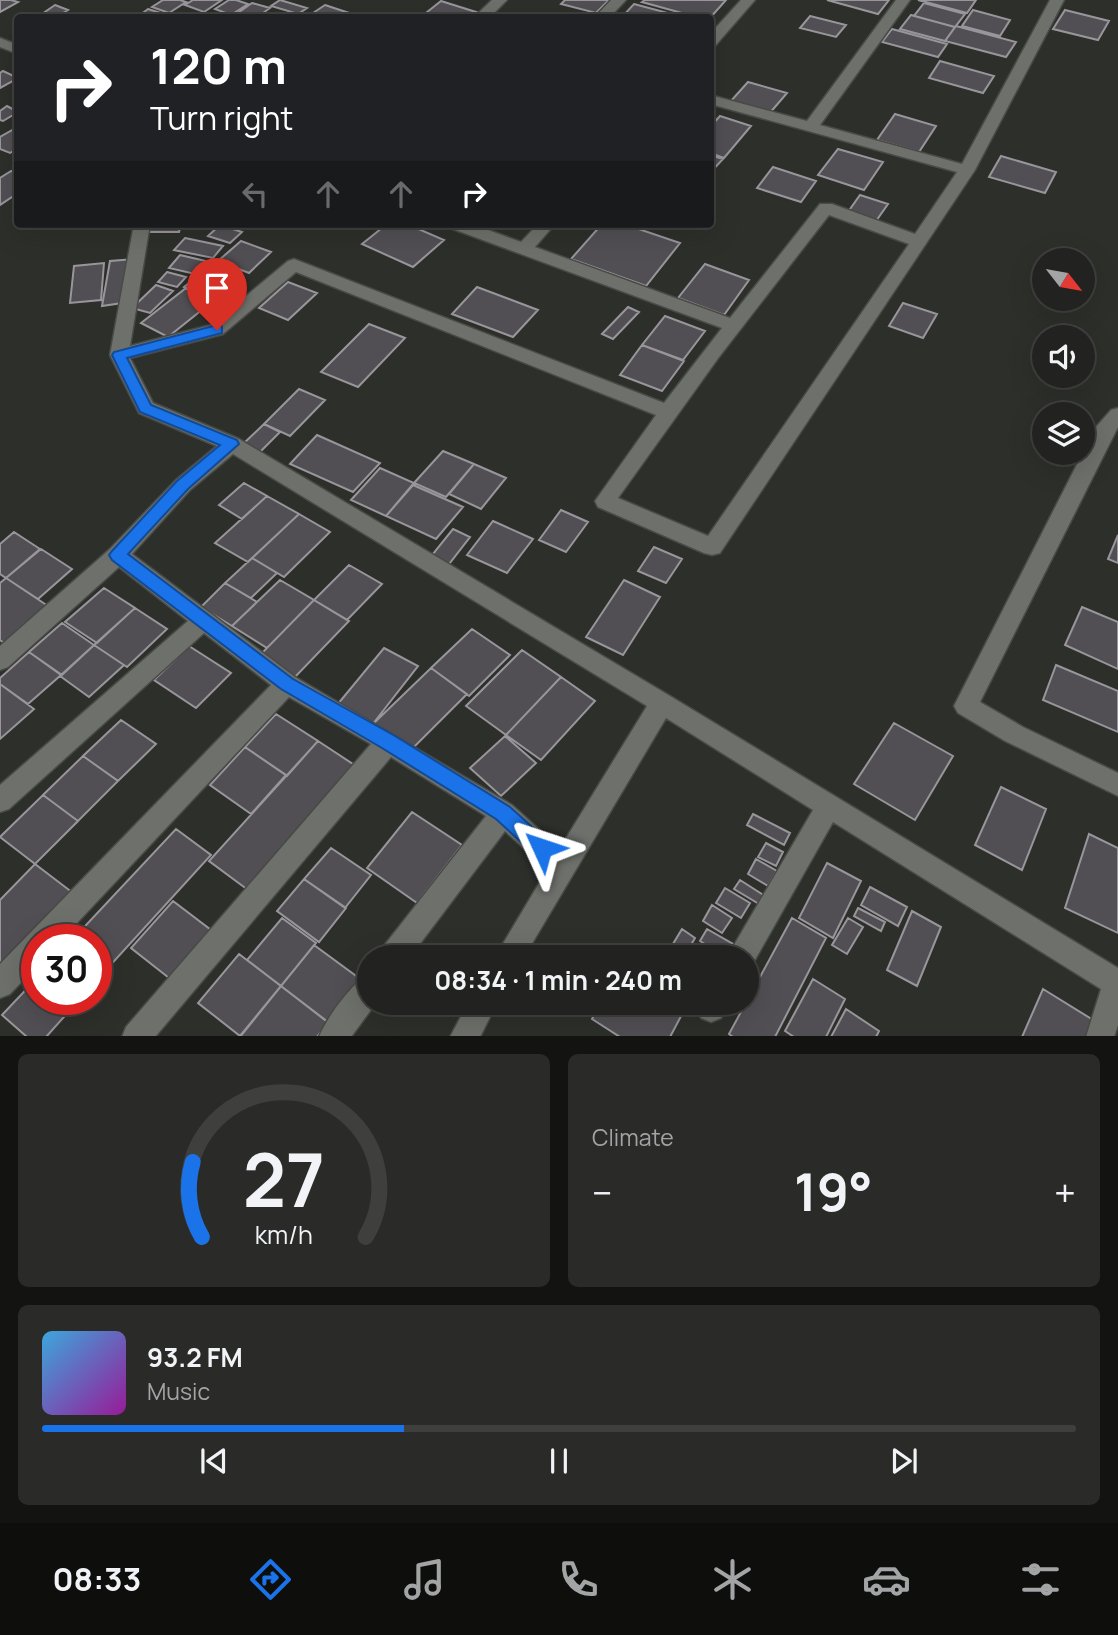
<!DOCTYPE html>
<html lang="en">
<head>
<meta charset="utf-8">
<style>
  body { margin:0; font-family:Manrope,sans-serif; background:#2a2b29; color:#f1f3f6; height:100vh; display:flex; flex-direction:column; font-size:26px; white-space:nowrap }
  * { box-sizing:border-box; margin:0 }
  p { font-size:23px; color:#a2a4a5 }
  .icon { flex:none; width:38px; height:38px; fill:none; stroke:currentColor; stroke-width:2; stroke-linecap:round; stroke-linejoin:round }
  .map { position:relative; height:1036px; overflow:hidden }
  .panel { display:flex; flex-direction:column; gap:18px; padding:18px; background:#131312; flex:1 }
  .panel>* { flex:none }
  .top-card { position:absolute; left:14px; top:14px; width:700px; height:214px; border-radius:7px; box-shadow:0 7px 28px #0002,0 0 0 2px #3f403e; background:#202124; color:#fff; overflow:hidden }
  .needle { width:46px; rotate:121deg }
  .buttons { position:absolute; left:1032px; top:248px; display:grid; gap:14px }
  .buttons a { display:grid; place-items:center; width:63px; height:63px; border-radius:50%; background:#222320; box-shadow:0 7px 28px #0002,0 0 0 2px #3f403e; font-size:35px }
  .speed { position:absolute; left:21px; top:924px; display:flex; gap:14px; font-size:35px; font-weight:700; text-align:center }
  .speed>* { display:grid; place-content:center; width:91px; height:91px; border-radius:50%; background:#222320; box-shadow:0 7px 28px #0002,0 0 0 2px #3f403e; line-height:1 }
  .speed .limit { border:10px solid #d22; background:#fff; color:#111 }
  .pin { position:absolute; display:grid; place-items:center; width:60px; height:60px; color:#fff; margin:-72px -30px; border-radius:50% 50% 50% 0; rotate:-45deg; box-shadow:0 0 7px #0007 }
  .pin .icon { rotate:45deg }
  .me { position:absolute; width:77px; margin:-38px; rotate:312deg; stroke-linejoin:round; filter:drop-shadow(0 0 5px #0008) }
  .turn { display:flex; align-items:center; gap:24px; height:147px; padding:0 21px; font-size:32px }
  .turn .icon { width:91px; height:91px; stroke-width:2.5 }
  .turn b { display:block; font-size:49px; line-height:60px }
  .lanes { display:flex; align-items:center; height:66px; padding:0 21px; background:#0003; justify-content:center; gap:35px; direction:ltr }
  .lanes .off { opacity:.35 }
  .big { font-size:52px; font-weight:700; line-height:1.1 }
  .panel .card { flex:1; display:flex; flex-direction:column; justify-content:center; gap:10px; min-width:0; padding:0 24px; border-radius:10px; background:#2a2b29 }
  .panel .dial { align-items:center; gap:0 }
  .dial svg { height:182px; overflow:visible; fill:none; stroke:#3f403e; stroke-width:7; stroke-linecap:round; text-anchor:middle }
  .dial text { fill:#f1f3f6; stroke:none }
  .song { display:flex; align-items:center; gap:21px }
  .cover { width:84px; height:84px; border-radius:10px; background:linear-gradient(135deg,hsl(200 70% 55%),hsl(300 70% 35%)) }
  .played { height:7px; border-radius:4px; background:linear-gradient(90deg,#1a73e8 35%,#3f403e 35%) }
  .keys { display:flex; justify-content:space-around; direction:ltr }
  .heat { display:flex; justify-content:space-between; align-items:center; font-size:38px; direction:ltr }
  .panel .tiles { flex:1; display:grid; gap:18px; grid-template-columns:1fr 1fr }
  .card:last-child { grid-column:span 2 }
  .trip { position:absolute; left:357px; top:945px; width:402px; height:70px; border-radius:35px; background:#222320; box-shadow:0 7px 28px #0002,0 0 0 2px #3f403e; font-weight:700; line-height:70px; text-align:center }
  .tabs { display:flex; height:112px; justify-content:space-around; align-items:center; background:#0e0e0d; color:#a2a4a5 }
  .tabs .icon { width:49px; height:49px }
  .tabs .on { color:#1a73e8 }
  .tabs b { font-size:32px; color:#f1f3f6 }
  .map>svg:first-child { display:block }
  .building { fill:#514f53; stroke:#99969b; stroke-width:2 }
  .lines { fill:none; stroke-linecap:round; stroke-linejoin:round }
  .minor-casing { stroke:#484a46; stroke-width:3 }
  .minor { fill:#6d706b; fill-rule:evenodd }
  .route { fill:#1a73e8; stroke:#114b97; stroke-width:2 }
</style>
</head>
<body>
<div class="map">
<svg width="1118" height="1037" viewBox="0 0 1118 1037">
  <rect width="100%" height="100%" fill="#2d2f2b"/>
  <path class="building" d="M0,0H11L18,2L0,12Z
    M163,0H180L186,2L169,13L152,7Z
    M193,0H222L204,12L185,5Z
    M229,0H236L248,4L231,15L215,9Z
    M280,0L307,8L298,14L271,6Z
    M565,0H609L596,13L561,4Z
    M645,0H726L710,18H700L642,2Z
    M827,0H889L878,14Z
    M918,0H976L967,13Z
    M441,1L476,12L469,18L422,16Z
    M252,3L270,8L256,18L235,15Z
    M924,3L965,14L955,27L914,16Z
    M634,4L668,13L664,18H621Z
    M55,5L68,10L55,18L42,14Z
    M325,5L349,13L343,18L307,17Z
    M148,9L167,15L136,18Z
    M973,10L1010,20L1000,36L962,26Z
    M1065,10L1109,21L1098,40L1053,29Z
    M911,15L955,27L945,41L900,29Z
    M810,16L846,25L836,37L800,28Z
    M956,26L1016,42L1006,57L945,41Z
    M892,29L947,44L938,57L882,42Z
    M940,61L994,76L983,93L929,78Z
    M3,71L18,78L0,88V73Z
    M748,82L787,93L769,114L730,102Z
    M7,106L18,112L3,121L0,120V111Z
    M895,114L936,126L919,152L877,140Z
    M720,116L751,126L724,158L710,153V127Z
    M14,129L18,130V148L10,153L0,149V137Z
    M838,149L883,162L864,190L818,175Z
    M710,155L723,159L710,173Z
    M1001,156L1056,172L1045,193L989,177Z
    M773,167L816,181L801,202L757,188Z
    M11,171L18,173V193L0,205V178Z
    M860,195L888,204L876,221L848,212Z
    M149,224H181L179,232H146Z
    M387,224H407L444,240L413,267L362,244Z
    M602,224H624L680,243L646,286L571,259Z
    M220,225L242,232L230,243L208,236Z
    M185,238L223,246L213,258L174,250Z
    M241,241L271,252L249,273L218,261Z
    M180,255L206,261L195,274L169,268Z
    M134,259L122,303L102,306L110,261Z
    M104,263L101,300L70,303L74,266Z
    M705,264L749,280L724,315L678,298Z
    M211,266L244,280L217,302L184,287Z
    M167,272L186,277L177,287L158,282Z
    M288,282L317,293L288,320L259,308Z
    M156,285L173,291L150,313L132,308Z
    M477,287L538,310L513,337L452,314Z
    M186,288L213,301L168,337L141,323Z
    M903,303L937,314L923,338L889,326Z
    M628,307L639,312L613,339L602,334Z
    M665,316L705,331L683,360L642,345Z
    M369,324L405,338L358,387L321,372Z
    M642,345L684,361L662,391L620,375Z
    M299,389L325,400L290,436L264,424Z
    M264,424L280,432L259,453L242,445Z
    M317,435L380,463L353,492L290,464Z
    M443,451L474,464L446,497L414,483Z
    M474,464L506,478L481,509L449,494Z
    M380,468L414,483L386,516L351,500Z
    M244,483L267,496L242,519L219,505Z
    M413,485L463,507L436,539L386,516Z
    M267,496L299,514L248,562L215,543Z
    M561,510L588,522L566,552L539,540Z
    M299,514L330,532L284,577L252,558Z
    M493,521L533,539L507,573L467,555Z
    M453,529L470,537L446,568L428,560Z
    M14,532L40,549L6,578L0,574V544Z
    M1118,535V563L1108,559Z
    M654,547L682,559L666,583L638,571Z
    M41,549L72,569L38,599L6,578Z
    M252,558L277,573L251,598L225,583Z
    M349,565L382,584L347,620L314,600Z
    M6,578L48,606L5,644L0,640V583Z
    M280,580L314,600L267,648L232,626Z
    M624,580L660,597L623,655L586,637Z
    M225,583L257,602L232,626L201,607Z
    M104,588L135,608L97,643L65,622Z
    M314,600L349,621L295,677L260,655Z
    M1082,607L1118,622V669L1065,645Z
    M135,608L167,629L127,667L94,645Z
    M62,623L94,645L62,675L29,652Z
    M472,629L510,655L469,696L431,668Z
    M94,645L124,665L89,697L60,676Z
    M189,646L231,673L196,708L154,680Z
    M384,648L418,666L372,725L337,705Z
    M522,650L561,677L506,735L466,706Z
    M29,652L61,675L28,704L0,684V678Z
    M1056,665L1118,691V732L1043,700Z
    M431,668L467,694L409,752L373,724Z
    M561,677L595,701L541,760L506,735Z
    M0,684L34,709L0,739Z
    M276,714L318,741L287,776L245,747Z
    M121,720L156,744L118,781L83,756Z
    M894,723L953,756L915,820L854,784Z
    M505,736L536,763L501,796L470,768Z
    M318,741L356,766L248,890L209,861Z
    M245,747L286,775L251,814L210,785Z
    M83,756L118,781L78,821L43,795Z
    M1001,787L1046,809L1022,870L975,845Z
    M43,795L78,821L35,864L0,837Z
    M412,812L462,845L417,903L367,868Z
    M753,814L790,833L784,845L747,825Z
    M176,829L211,855L96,981V940H72Z
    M1089,834L1118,848V933L1065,908Z
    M766,843L783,852L776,866L758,857Z
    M331,848L371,875L345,908L304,879Z
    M756,859L777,871L768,886L748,874Z
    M827,863L861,881L833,938L799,918Z
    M35,864L77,896L0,976V900Z
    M304,879L346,908L319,942L277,911Z
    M740,880L765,896L759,904L734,889Z
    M870,887L907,907L898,926L861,905Z
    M725,888L750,903L741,918L716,903Z
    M173,901L211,930L169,978L131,948Z
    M712,905L732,918L722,933L703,921Z
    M858,908L885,922L881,931L854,916Z
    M912,911L941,927L917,986L887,970Z
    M282,918L316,943L281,986L247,960Z
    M792,918L826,938L775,1037H733L729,1034Z
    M848,918L863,927L847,954L832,945Z
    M682,929L695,938L684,957L670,949Z
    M707,929L733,944L726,957L700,941Z
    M314,945L367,984L334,1027L281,986Z
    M694,946L712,957H687Z
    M239,954L281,986L240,1036L198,1003Z
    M37,978V999H80L46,1037H27L2,1015Z
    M813,979L845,999L826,1037H794L785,1031Z
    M281,986L328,1022L317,1037H240Z
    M1043,989L1098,1023L1092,1037H1022Z
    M601,1003H688L670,1037H620L592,1019Z
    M846,1009L879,1031L876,1037H831Z"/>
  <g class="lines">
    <g class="minor-casing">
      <path id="minor" d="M492,0H507L489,18H473Z
        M611,0H626L609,18H594Z
        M741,0H755L715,46L710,47V34Z
        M896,0H910L820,125L962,164L1050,0H1064L975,170L720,553L712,555L704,553L598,507L595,501L656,415L296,272L223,334L130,358L153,403L239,439L670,696L1118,968V1025L1114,1037H1086L1101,989L833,822L751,967L747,968V957H727L813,810L666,718L524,957H495L547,870L505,831L410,957H379L383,947L486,816L391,757L155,1037H122L126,1027L371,744L289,697L61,940H37V966L10,994L0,998V964L271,685L204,633L9,809L0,812V785L188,621L119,567L8,667L0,670V646L110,549L176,480L217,446L139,413L110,355L134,224H150L130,346L211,325L288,261L294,259L664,403L722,328L450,228L448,224H472L521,242L538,224H555L535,247L730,318L820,204H832L915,234L957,172L710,104V95L807,121ZM829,215L909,244L708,536L618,498L719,357ZM233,454L647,706L560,848L512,805L295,677L132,554L190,490Z
        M0,38L18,45V54L0,47Z
        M1118,408V427L980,702L1023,727L1118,773V796L1005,741L958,713L954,706L1096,427L1111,410Z
        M369,975V1003H376L351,1037H319C326,1019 352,982 369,975Z
        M468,1003H497L480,1037H450Z
        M699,1003H728L721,1018L711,1022L701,1018L697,1008Z"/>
    </g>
    <use href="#minor" class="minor"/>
  </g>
  <path class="route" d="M217,325L222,326V333L127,358L151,405L237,440L239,444L188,489L128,554L293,679L395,736L510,807L549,842L552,848L549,855L542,857L535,855L496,819L382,748L281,689L112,560L109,555L112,551L177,481L220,445L140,412L112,355L114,352Z"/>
</svg>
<div class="buttons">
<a><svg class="needle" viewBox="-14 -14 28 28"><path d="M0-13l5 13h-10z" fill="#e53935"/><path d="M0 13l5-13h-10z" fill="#a2a4a5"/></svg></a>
<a><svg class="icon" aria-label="sound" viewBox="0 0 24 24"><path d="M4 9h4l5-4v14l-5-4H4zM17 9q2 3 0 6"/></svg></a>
<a><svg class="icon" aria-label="layers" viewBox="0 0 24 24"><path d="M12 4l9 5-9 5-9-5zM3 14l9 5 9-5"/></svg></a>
</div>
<div class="speed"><div class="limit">30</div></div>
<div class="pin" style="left:217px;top:330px;background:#d93025"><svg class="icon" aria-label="arrive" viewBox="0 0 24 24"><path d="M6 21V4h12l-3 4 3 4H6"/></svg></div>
<svg class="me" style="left:542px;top:848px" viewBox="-20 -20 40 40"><path d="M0-17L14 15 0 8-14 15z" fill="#1a73e8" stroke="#fff" stroke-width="4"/></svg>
<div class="trip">08:34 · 1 min · 240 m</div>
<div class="top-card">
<div class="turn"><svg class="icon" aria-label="right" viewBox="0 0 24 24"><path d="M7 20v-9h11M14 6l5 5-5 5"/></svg><div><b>120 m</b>Turn right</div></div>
<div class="lanes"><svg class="icon off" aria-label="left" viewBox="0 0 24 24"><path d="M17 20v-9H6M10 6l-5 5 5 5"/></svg><svg class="icon off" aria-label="ahead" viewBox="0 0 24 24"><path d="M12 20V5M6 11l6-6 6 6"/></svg><svg class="icon off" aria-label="ahead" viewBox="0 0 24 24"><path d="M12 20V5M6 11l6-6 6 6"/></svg><svg class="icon" aria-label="right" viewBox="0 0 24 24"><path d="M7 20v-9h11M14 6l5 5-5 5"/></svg></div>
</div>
</div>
<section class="panel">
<div class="tiles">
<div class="card dial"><svg viewBox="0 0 100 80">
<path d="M14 69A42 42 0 1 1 86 69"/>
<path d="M14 69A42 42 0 0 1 10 36" stroke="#1a73e8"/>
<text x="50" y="56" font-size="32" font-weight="700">27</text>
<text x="50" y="72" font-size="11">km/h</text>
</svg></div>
<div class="card"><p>Climate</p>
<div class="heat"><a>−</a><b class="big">19°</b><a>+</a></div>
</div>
<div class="card">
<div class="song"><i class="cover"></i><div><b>93.2 FM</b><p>Music</p></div></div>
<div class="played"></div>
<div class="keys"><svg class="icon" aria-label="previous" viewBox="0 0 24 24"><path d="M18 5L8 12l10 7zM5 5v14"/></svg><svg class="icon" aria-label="pause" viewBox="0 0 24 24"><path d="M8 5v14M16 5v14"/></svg><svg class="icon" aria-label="next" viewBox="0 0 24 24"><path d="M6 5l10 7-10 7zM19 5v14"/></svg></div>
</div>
</div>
</section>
<nav class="tabs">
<b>08:33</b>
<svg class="icon on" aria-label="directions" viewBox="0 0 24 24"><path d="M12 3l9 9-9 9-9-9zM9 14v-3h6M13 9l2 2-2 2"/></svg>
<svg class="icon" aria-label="music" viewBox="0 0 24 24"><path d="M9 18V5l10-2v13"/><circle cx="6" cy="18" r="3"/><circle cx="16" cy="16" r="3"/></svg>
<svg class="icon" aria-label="phone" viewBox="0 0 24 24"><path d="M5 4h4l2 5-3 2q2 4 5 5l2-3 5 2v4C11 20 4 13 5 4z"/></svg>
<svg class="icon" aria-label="climate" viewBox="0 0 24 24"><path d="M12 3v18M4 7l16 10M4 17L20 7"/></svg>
<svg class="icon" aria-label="car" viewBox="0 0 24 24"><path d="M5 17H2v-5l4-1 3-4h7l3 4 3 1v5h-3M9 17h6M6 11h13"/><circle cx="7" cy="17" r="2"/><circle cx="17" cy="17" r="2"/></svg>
<svg class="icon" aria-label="filters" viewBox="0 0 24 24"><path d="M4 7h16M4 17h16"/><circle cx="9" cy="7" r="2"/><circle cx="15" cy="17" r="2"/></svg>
</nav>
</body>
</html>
